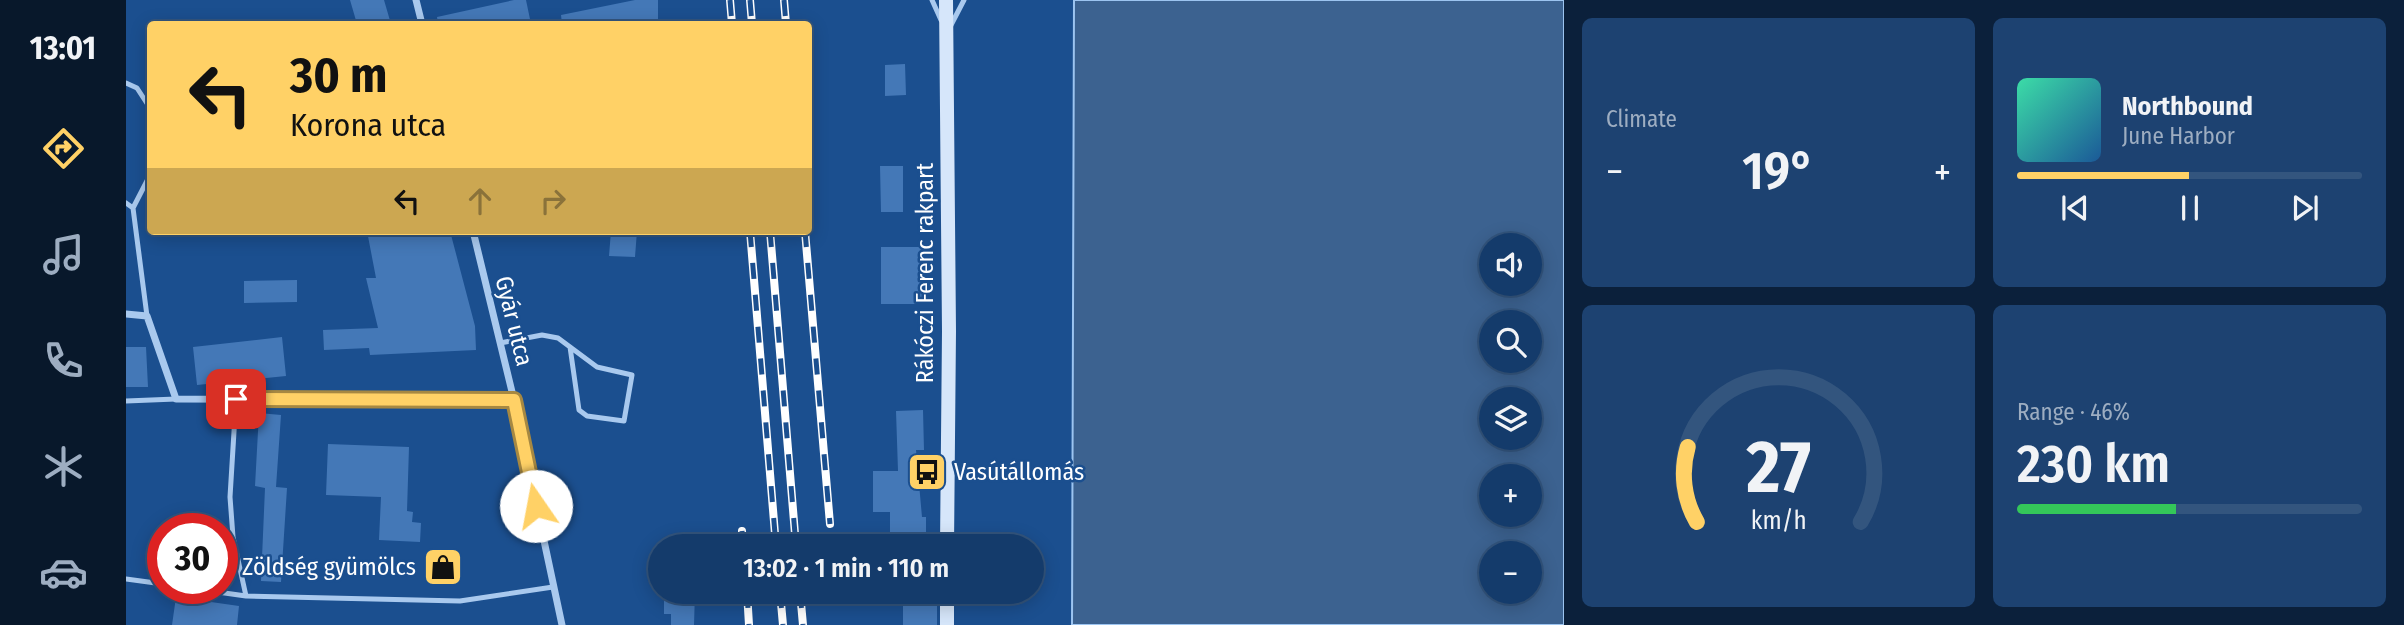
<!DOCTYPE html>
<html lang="en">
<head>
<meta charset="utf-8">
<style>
  body { margin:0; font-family:"Fira Sans Condensed",sans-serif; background:#1d4271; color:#f1f3f6; height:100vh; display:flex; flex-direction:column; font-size:26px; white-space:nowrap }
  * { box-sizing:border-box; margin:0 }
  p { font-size:23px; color:#9dadc1 }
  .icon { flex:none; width:38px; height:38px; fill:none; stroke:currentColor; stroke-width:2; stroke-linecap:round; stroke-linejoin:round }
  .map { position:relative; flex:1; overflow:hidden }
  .panel { display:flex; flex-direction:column; gap:18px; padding:18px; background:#0b203b; width:840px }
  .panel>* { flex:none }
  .hud { position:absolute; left:21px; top:21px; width:665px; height:214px; border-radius:7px; box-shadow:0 4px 18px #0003,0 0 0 2px #33557e; background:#ffd166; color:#111; overflow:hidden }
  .tools { position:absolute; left:1353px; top:233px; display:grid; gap:14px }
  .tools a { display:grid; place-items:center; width:63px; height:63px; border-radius:50%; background:#143b6b; box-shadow:0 4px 18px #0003,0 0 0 2px #33557e; font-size:35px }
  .speed { position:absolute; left:21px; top:513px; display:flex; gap:14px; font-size:35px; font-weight:700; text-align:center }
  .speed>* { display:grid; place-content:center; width:91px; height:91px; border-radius:50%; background:#143b6b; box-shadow:0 4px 18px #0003,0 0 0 2px #33557e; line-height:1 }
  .speed .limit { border:10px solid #d22; background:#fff; color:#111 }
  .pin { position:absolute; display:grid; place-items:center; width:60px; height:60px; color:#fff; margin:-30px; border-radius:14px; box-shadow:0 4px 10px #0006 }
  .me { position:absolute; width:77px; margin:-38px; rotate:348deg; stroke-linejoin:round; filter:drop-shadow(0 0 5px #0008) }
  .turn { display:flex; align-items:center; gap:24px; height:147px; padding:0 28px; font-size:32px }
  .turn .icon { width:91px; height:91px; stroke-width:2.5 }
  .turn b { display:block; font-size:49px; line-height:60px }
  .lanes { display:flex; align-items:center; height:66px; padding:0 28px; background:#0003; justify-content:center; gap:35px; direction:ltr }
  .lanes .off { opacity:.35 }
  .big { font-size:52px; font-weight:600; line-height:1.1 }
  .panel .tile { flex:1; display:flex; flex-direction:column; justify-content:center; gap:10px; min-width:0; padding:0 24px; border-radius:10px; background:#1d4271 }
  .panel .dial { align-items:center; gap:0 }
  .dial svg { height:182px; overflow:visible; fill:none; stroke:#33557e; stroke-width:7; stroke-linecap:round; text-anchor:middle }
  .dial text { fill:#f1f3f6; stroke:none }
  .song { display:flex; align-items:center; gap:21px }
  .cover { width:84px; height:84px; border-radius:10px; background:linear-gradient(135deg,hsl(160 70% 55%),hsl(210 70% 35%)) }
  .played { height:7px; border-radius:4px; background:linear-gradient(90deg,#ffd166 50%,#33557e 50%) }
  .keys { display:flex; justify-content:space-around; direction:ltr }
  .heat { display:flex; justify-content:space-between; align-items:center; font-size:38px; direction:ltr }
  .charge { height:10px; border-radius:5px; background:linear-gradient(90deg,#34c759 46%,#33557e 0) }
  .panel .tiles { flex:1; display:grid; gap:18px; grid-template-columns:repeat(2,1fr) }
  .trip { position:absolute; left:522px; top:534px; width:396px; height:70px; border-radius:35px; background:#143b6b; box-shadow:0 4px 18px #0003,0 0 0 2px #33557e; font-weight:600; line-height:70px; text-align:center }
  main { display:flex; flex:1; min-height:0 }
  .tab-bar { display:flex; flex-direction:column; width:126px; justify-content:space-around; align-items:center; background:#08182b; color:#9dadc1 }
  .tab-bar .icon { width:49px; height:49px }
  .tab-bar .active { color:#ffd166 }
  .tab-bar b { font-size:32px; color:#f1f3f6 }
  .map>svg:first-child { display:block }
  .water { fill:#3c6290; stroke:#9cc4f0; stroke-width:2; fill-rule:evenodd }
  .building { fill:#4478b7 }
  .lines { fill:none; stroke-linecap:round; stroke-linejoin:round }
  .lane { stroke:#a9c9ee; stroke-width:5 }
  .street { stroke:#a9c9ee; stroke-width:7 }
  .secondary { stroke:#d6e6fa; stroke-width:14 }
  .rail-casing { stroke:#fff; stroke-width:8 }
  .rail { stroke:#1b4f8f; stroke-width:5; stroke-dasharray:16; stroke-linecap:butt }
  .route-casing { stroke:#a68842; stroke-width:18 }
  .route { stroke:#ffd166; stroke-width:12 }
  .labels { text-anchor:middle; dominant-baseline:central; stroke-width:5; stroke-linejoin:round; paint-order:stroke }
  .street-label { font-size:24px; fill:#fff; stroke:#1b4f8f }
  .poi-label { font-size:24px; fill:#fff; stroke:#1b4f8f; text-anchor:start }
</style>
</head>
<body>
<main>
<nav class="tab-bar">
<b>13:01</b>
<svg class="icon active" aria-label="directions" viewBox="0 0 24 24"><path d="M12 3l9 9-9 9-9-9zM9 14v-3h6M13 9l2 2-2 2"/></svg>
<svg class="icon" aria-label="music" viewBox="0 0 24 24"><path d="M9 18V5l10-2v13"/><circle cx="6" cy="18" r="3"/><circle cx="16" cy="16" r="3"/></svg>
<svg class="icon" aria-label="phone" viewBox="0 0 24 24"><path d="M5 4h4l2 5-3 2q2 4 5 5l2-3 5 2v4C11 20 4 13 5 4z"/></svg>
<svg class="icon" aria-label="climate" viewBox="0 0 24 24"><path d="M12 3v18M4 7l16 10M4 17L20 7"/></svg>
<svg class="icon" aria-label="car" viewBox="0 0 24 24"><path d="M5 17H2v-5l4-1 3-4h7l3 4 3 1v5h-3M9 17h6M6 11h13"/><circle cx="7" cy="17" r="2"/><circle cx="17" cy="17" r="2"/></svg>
</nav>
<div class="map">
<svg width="1438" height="625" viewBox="0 0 1438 625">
  <rect width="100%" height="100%" fill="#1b4f8f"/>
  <path class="water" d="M948,0H1438V625H946ZM1365,245H1404V284H1365ZM1365,322H1404V360H1365ZM1365,399H1404V438H1365ZM1365,476H1404V514H1365ZM1404,553V592H1365V553Z"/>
  <path class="building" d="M224,0H258L265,24H231Z
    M388,0H400L405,24H312L311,17Z
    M509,0H532V24H436L435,15Z
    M779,64L780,95L759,96V65Z
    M754,166H777V212H755Z
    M241,231H324L349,326L350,350L244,355L243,348L198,350L197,330L252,328L240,278H250Z
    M485,231H511L509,257L483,256Z
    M755,247H797V304H755Z
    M171,280V302L118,303V281Z
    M156,337L160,376L71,385L67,347Z
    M0,347H20L22,387H0Z
    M797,410L798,450H790L796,517H800V546H764V512H747V471H772L770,411Z
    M133,413L155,415L150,487L161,488L155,582L135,581L139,488L129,486Z
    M202,444L283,447L281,511L287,512L286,522L295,523L294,542L253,540L255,497L200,495Z
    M538,592H569L568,625H545V614H538Z
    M777,592H811V625H777Z
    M50,597L113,606L111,625H46Z"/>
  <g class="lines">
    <path class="lane" d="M806,0L815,20
      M824,27L838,0
      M0,83L11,88L24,108
      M0,203L7,208L21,316
      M7,208L24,175
      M374,343L416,335L432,338L471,367L506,375L498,421L461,416L453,410L444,347
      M110,399L104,497L107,537L120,596
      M0,401L50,399
      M0,579L37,584
      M63,588L120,596L334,601L427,587"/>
    <path class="street" d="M290,0L296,24
      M347,231L388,400L436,625
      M0,314L21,316L50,399L388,400"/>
    <path class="secondary" d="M820,0L823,331L821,546
      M821,625V592"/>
    <g class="rail-casing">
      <path id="rail" d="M604,0L606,24
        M624,0L626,24
        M658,0L660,24
        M624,231L650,546
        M644,231L670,546
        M679,231L704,524
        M616,531L617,546
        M621,592L623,625
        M654,592L657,625
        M674,592L677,625"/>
    </g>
    <use href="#rail" class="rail"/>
  </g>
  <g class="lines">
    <g class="route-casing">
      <path id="route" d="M110,399L388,400L410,506"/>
    </g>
    <use href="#route" class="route"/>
  </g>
  <defs>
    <g id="bus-square" transform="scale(2.0125)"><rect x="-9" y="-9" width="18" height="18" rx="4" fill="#ffd166" stroke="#1b4f8f"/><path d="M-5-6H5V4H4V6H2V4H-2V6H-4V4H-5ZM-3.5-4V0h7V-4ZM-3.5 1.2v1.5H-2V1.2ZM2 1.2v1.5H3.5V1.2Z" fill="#111"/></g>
    <g id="shop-square" transform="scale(2.0125)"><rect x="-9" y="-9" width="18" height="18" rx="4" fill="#ffd166" stroke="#1b4f8f"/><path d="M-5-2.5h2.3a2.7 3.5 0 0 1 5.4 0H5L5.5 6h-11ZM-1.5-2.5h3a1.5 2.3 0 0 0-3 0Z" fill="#111"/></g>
  </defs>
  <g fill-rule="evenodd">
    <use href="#bus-square" x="801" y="472"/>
    <use href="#shop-square" x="317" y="567"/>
  </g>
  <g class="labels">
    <g class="street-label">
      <text transform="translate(799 273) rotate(-90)">Rákóczi Ferenc rakpart</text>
      <text transform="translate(388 321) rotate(76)">Gyár utca</text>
    </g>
    <g class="poi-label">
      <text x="828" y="472">Vasútállomás</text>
      <text x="290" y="567" text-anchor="end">Zöldség gyümölcs</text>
    </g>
  </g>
</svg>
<div class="tools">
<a><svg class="icon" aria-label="sound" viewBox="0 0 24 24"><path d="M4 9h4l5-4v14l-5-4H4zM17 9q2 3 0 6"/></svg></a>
<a><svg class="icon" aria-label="search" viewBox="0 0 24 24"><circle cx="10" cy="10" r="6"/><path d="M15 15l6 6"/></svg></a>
<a><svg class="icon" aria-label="layers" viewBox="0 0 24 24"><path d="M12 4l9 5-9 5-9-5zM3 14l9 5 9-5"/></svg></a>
<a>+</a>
<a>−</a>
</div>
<div class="speed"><div class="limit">30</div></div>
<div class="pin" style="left:110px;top:399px;background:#d93025"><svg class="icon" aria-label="arrive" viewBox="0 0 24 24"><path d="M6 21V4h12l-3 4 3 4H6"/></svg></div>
<svg class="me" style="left:410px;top:506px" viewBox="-20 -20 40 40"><circle r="19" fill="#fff"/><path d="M0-13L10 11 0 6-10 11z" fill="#ffd166"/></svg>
<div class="trip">13:02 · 1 min · 110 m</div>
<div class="hud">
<div class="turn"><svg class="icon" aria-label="left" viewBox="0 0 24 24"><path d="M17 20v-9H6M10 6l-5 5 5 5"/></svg><div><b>30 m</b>Korona utca</div></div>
<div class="lanes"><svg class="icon" aria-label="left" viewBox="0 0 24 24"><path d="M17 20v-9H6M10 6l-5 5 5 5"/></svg><svg class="icon off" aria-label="ahead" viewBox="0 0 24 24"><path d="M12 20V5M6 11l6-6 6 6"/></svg><svg class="icon off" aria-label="right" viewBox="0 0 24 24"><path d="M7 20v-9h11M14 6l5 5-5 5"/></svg></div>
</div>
</div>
<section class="panel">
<div class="tiles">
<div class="tile"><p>Climate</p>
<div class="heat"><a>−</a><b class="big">19°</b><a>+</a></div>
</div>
<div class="tile">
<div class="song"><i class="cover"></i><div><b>Northbound</b><p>June Harbor</p></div></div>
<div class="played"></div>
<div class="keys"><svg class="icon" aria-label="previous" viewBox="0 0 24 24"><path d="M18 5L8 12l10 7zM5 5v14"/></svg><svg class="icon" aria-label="pause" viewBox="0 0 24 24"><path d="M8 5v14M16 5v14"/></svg><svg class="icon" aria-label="next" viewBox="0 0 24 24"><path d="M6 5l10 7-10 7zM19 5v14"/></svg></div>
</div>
<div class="tile dial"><svg viewBox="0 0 100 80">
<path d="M14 69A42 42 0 1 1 86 69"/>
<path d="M14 69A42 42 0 0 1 10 36" stroke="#ffd166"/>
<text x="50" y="56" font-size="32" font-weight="700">27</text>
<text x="50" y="72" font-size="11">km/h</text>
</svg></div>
<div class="tile"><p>Range · 46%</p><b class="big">230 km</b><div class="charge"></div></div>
</div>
</section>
</main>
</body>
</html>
